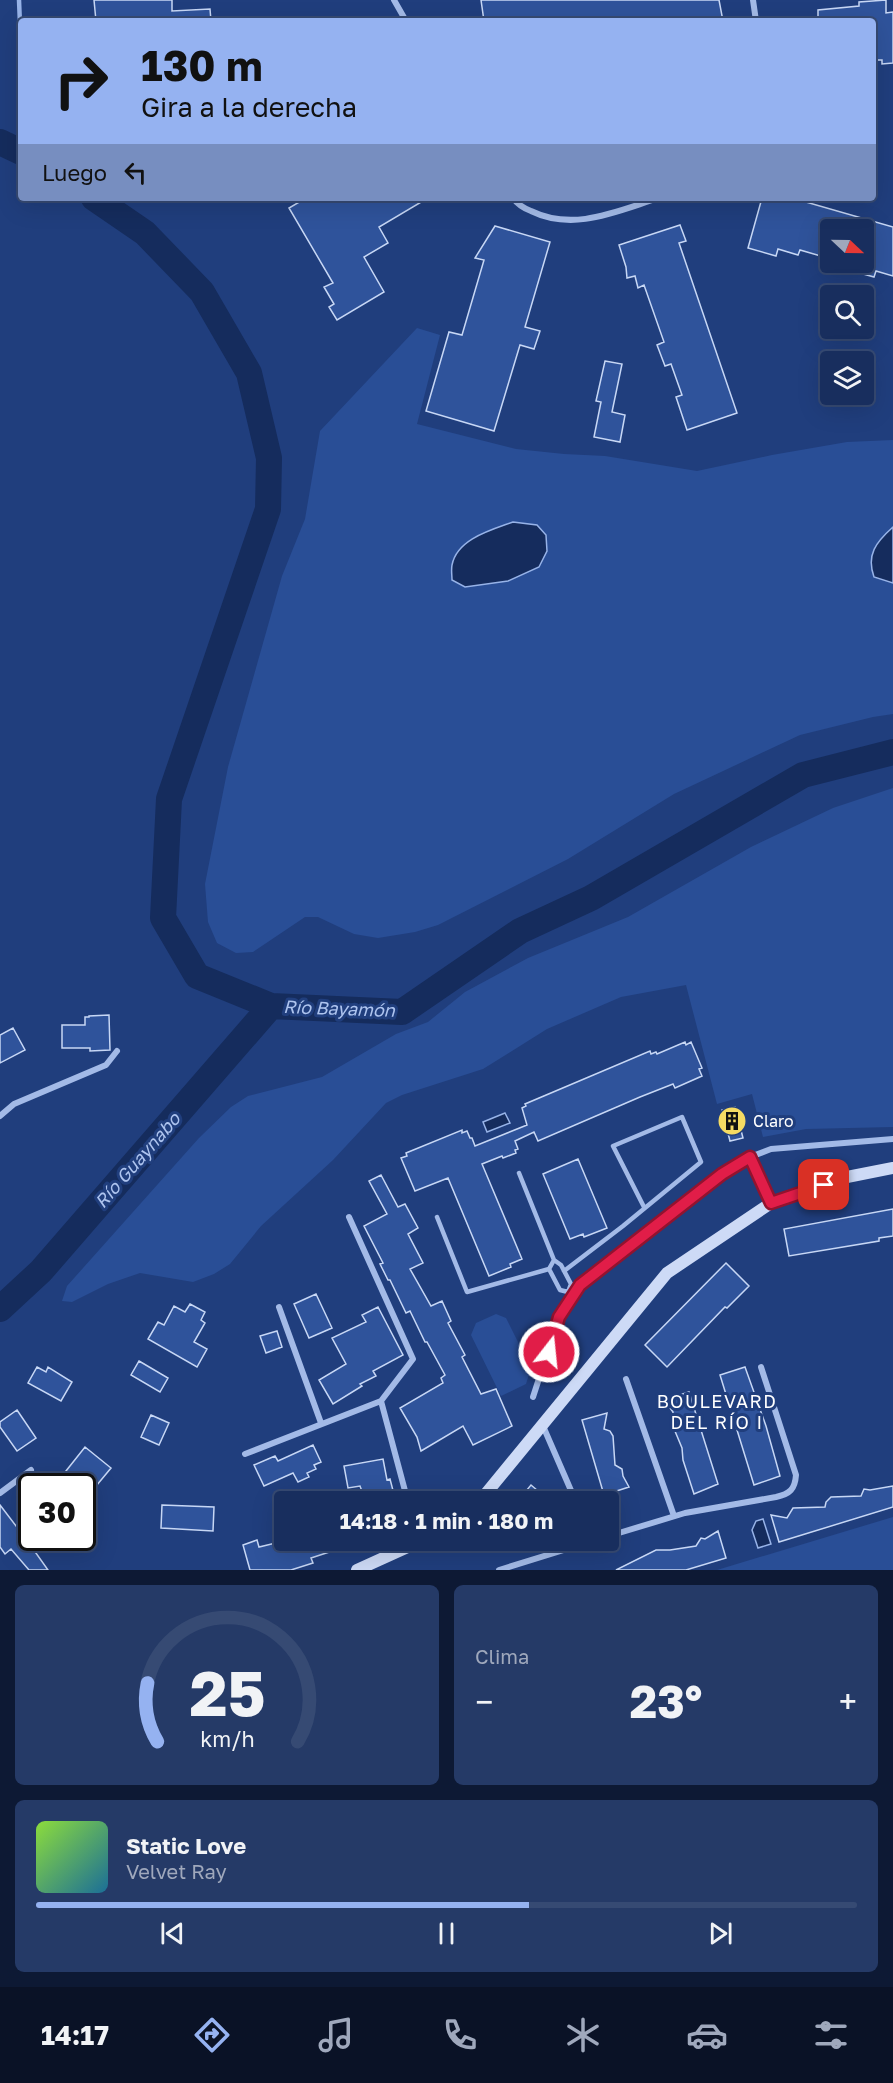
<!DOCTYPE html>
<html lang="es">
<head>
<meta charset="utf-8">
<style>
  body { margin:0; font-family:"Golos Text",sans-serif; background:#253a67; color:#f1f3f6; height:100vh; display:flex; flex-direction:column; font-size:22px; white-space:nowrap }
  * { box-sizing:border-box; margin:0 }
  p { font-size:20px; color:#9fa8bc }
  .icon { flex:none; width:33px; height:33px; fill:none; stroke:currentColor; stroke-width:2; stroke-linecap:round; stroke-linejoin:round }
  .map { position:relative; height:1570px; overflow:hidden }
  .sheet { display:flex; flex-direction:column; gap:15px; padding:15px; background:#0d1934; flex:1 }
  .sheet>* { flex:none }
  .top-card { position:absolute; left:18px; top:18px; width:858px; height:183px; border-radius:6px; box-shadow:0 6px 24px #0002,0 0 0 2px #364a73; background:#95b2f1; color:#111; overflow:hidden }
  .needle { width:39px; rotate:112deg }
  .tools { position:absolute; left:820px; top:219px; display:grid; gap:12px }
  .tools a { display:grid; place-items:center; width:54px; height:54px; border-radius:6px; background:#182e5e; box-shadow:0 6px 24px #0002,0 0 0 2px #364a73; font-size:30px }
  .speed { position:absolute; left:18px; top:1473px; display:flex; gap:12px; font-size:30px; font-weight:700; text-align:center }
  .speed>* { display:grid; place-content:center; width:78px; height:78px; border-radius:50%; background:#182e5e; box-shadow:0 6px 24px #0002,0 0 0 2px #364a73; line-height:1 }
  .speed .limit { border:3px solid #111; border-radius:9px; background:#fff; color:#111 }
  .pin { position:absolute; display:grid; place-items:center; width:51px; height:51px; color:#fff; margin:-26px; border-radius:12px; box-shadow:0 3px 9px #0006 }
  .me { position:absolute; width:66px; margin:-33px; rotate:16deg; stroke-linejoin:round; filter:drop-shadow(0 0 4px #0008) }
  .turn { display:flex; align-items:center; gap:21px; height:126px; padding:0 24px; font-size:27px }
  .turn .icon { width:78px; height:78px; stroke-width:2.5 }
  .turn b { display:block; font-size:42px; line-height:51px }
  .then { display:flex; align-items:center; height:57px; padding:0 24px; background:#0003; gap:12px; font-size:22px }
  .big { font-size:45px; font-weight:700; line-height:1.1 }
  .sheet .widget { flex:1; display:flex; flex-direction:column; justify-content:center; gap:9px; min-width:0; padding:0 21px; border-radius:9px; background:#253a67 }
  .sheet .dial { align-items:center; gap:0 }
  .dial svg { height:156px; overflow:visible; fill:none; stroke:#364a73; stroke-width:7; stroke-linecap:round; text-anchor:middle }
  .dial text { fill:#f1f3f6; stroke:none }
  .song { display:flex; align-items:center; gap:18px }
  .cover { width:72px; height:72px; border-radius:9px; background:linear-gradient(135deg,hsl(90 70% 55%),hsl(200 70% 35%)) }
  .played { height:6px; border-radius:3px; background:linear-gradient(90deg,#95b2f1 60%,#364a73 60%) }
  .keys { display:flex; justify-content:space-around; direction:ltr }
  .heat { display:flex; justify-content:space-between; align-items:center; font-size:33px; direction:ltr }
  .sheet .tiles { flex:1; display:grid; gap:15px; grid-template-columns:1fr 1fr }
  .widget:last-child { grid-column:span 2 }
  .trip { position:absolute; left:274px; top:1491px; width:345px; height:60px; border-radius:6px; background:#182e5e; box-shadow:0 6px 24px #0002,0 0 0 2px #364a73; font-weight:700; line-height:60px; text-align:center }
  .tabs { display:flex; height:96px; justify-content:space-around; align-items:center; background:#0a1226; color:#9fa8bc }
  .tabs .icon { width:42px; height:42px }
  .tabs .selected { color:#95b2f1 }
  .tabs b { font-size:27px; color:#f1f3f6 }
  .map>svg:first-child { display:block }
  .green { fill:#294e96 }
  .water { fill:#152c5d; stroke:#97b3e8; stroke-width:1.5 }
  .lines { fill:none; stroke-linecap:round; stroke-linejoin:round }
  .stream { stroke:#97b3e8; stroke-width:4.5 }
  .river { stroke:#152c5d; stroke-width:26 }
  .building { fill:#2f539b; stroke:#c7d7f5; stroke-width:1.5 }
  .lane { stroke:#a3bae7; stroke-width:4.5 }
  .street { stroke:#a3bae7; stroke-width:6 }
  .secondary { stroke:#cddaf6; stroke-width:12 }
  .route-casing { stroke:#92132f; stroke-width:15 }
  .route { stroke:#e11d48; stroke-width:10 }
  .labels { text-anchor:middle; dominant-baseline:central; stroke-width:6; stroke-linejoin:round; paint-order:stroke }
  .poi-label { font-size:16px; fill:#fff; stroke:#203e7d; text-anchor:start }
  .water-label { font-size:18px; font-style:italic; fill:#aec4ef; stroke:#203e7d }
  .neighbourhood-label { font-size:18px; letter-spacing:1.5px; fill:#fff; stroke:#203e7d }
</style>
</head>
<body>
<div class="map">
<svg width="893" height="1570" viewBox="0 0 893 1570">
  <rect width="100%" height="100%" fill="#203e7d"/>
  <path class="green" d="M417,328L440,335L417,424L516,449L564,454L605,456L697,471L772,455L847,442L893,440V714L873,717L800,735L674,794L568,859L438,925L415,932L378,938L354,934L318,917H305L253,952L236,953L217,943L208,922L205,884L228,767L282,576L305,519L320,431Z
    M893,788V1127L806,1129L763,1137L752,1094L717,1104L686,985L621,997L547,1029L483,1069L402,1095L386,1103L333,1160L261,1226L230,1264L214,1274L193,1282L140,1273L108,1284L72,1302L62,1301L67,1286L199,1138L231,1107L248,1096L322,1077L396,1034L428,1022L465,992L528,958L628,917L751,847L833,808Z
    M496,1314L506,1318L531,1368L526,1384L501,1396L471,1335L476,1323Z
    M893,1517V1570H717Z"/>
  <path class="water" d="M513,522L537,525L546,535L547,551L539,567L508,581L465,587L452,580C452,575 451,570 452,565C457,539 491,530 513,522Z
    M893,527V583L874,577C866,555 876,542 893,527Z
    M505,1113L510,1123L487,1132L483,1122Z
    M763,1519L771,1544L758,1548L752,1530L756,1521Z"/>
  <g class="lines">
    <path class="stream" d="M19,0L21,49"/>
    <path class="river" d="M0,142L21,152
      M94,198L145,233L202,292L249,373L269,458L268,509L169,799L163,918L197,976L271,1006L402,1012L520,931L591,898L803,775L893,752
      M0,1309L41,1271L271,1006"/>
  </g>
  <path class="building" d="M94,0H172V11L210,9L211,21H96Z
    M481,0H719L723,21H484Z
    M886,0V13L893,12V63L882,64V60H873V21H818V10L859,6V2Z
    M306,198H428L379,227L388,243L364,257L384,292L337,320L329,307L334,304L324,287L333,283L289,208Z
    M762,198H792L893,227V276L876,271L874,277L835,266V262H864V230H831V259L800,250L798,255L778,249L776,256L748,248Z
    M680,225L686,241L679,243L737,413L687,430L676,397L682,395L671,364L665,366L657,345L664,342L644,285L638,288L635,276L627,278L626,267L619,245Z
    M495,226L550,242L525,327L540,331L534,349L520,345L494,431L426,411L449,332L462,335L484,260L475,258Z
    M605,361L622,364L612,412L625,415L620,442L594,437L601,402L596,401Z
    M109,1015L110,1050L90,1051V1048H62V1025H85V1017H89V1016Z
    M13,1028L25,1050L0,1063V1035Z
    M685,1042L686,1045L691,1042L702,1068L699,1069L702,1076L675,1088L673,1084L640,1097L538,1141L534,1132L515,1141L518,1149L515,1150L516,1153L503,1158L502,1156L482,1164L522,1259L510,1264L511,1267L489,1276L448,1178L415,1191L401,1158L407,1156L406,1153L462,1130V1133L467,1131L470,1138H472L475,1146L527,1125L522,1108L526,1106L525,1104L650,1051L651,1054L656,1052L657,1054Z
    M735,1107L743,1138L730,1141L722,1110Z
    M578,1159L607,1228L584,1237L583,1234L570,1239L543,1174Z
    M381,1175L398,1207L405,1204L418,1228L408,1234L423,1263L410,1269L431,1306L442,1301L451,1321L448,1323L465,1355L462,1357L481,1394L496,1389L512,1426L473,1445L463,1426L421,1451L417,1437L400,1408L443,1383L441,1378L445,1375L427,1342H425L410,1311L406,1313L390,1280H388L380,1264L383,1263L364,1226L387,1214L369,1181Z
    M893,1209V1236L879,1238V1241L789,1256L784,1229Z
    M726,1263L749,1286L727,1308L725,1307L667,1367L645,1345Z
    M316,1294L332,1328L309,1338L294,1304Z
    M190,1304L205,1312L201,1320L205,1323L194,1342L207,1349L197,1367L148,1339L158,1322L164,1325L174,1306L185,1312Z
    M378,1307L403,1355L373,1371L376,1376L360,1384L362,1386L333,1404L319,1380L346,1364L332,1338L366,1322L362,1315Z
    M277,1331L282,1347L266,1353L260,1336Z
    M139,1361L168,1378L160,1392L131,1375Z
    M37,1367L46,1372L48,1367L72,1382L61,1401L28,1383Z
    M745,1367L766,1426L780,1476L754,1485L720,1375Z
    M689,1392L718,1484L694,1494L683,1460L682,1448L672,1424L673,1412L664,1400Z
    M17,1410L36,1438L17,1451L0,1427V1422Z
    M607,1413L604,1429L610,1431L613,1436L615,1465L622,1469L623,1476L629,1487L604,1495L582,1420Z
    M151,1415L169,1423L159,1445L141,1437Z
    M313,1445L321,1462L314,1465L316,1469L307,1473L309,1477L298,1482L293,1473L264,1486L254,1465L275,1456L278,1461Z
    M85,1447L111,1468L82,1503V1486H64L73,1477L66,1471Z
    M383,1459L387,1480L390,1479L396,1502H366L360,1486L348,1488L344,1466Z
    M531,1485L551,1502H517Z
    M893,1486V1507L779,1542L771,1515L787,1518L793,1508L825,1507L826,1502L831,1497L861,1496L864,1489L870,1490Z
    M0,1505L26,1539L48,1570H29L11,1549L5,1554L0,1547Z
    M162,1505L214,1507L213,1531L161,1528Z
    M718,1531L726,1558L686,1570H616L656,1550H670L696,1546L701,1538L705,1539Z
    M257,1540L259,1547L280,1542V1540H306L307,1543L316,1540H356L357,1543L311,1558L313,1563L291,1570H250L243,1545Z"/>
  <g class="lines">
    <path class="lane" d="M519,1173L554,1260
      M437,1217L467,1292L549,1269
      M564,1271L623,1226L701,1162L682,1117L613,1146L644,1207
      M568,1292L560,1290L549,1269L554,1260L561,1265L571,1284L568,1292L571,1297"/>
    <path class="street" d="M394,0L406,21
      M753,0L756,21
      M513,198C518,205 523,208 531,211C574,232 617,211 659,198
      M0,1116L14,1104L106,1065L117,1051
      M750,1157L771,1203
      M349,1217L413,1359L381,1401L408,1502
      M279,1307L321,1423
      M626,1379L674,1516
      M533,1397L559,1317L580,1285L722,1174L750,1157L771,1149L893,1139
      M543,1426L576,1502
      M245,1454L381,1401
      M0,1493L31,1470
      M609,1536L685,1513L776,1497C790,1494 795,1489 796,1475L761,1367
      M499,1570L596,1540"/>
    <path class="secondary" d="M479,1502L667,1273L771,1203L842,1178L893,1168
      M357,1570L423,1540"/>
  </g>
  <g class="lines">
    <g class="route-casing">
      <path id="route" d="M549,1352L559,1317L580,1285L722,1174L750,1157L771,1203L824,1185"/>
    </g>
    <use href="#route" class="route"/>
  </g>
  <defs>
    <g id="building-disc" transform="scale(1.5)"><circle r="9.5" fill="#f5db63" stroke="#203e7d"/><path d="M-4-6H4V6H1V3H-1V6H-4ZM-2.5-4.3h1.7v1.8h-1.7ZM.8-4.3h1.7v1.8H.8ZM-2.5-1h1.7V.8h-1.7ZM.8-1h1.7V.8H.8Z" fill="#111"/></g>
  </defs>
  <g fill-rule="evenodd">
    <use href="#building-disc" x="732" y="1121"/>
  </g>
  <g class="labels">
    <g class="poi-label">
      <text x="753" y="1121">Claro</text>
    </g>
    <g class="water-label">
      <text transform="translate(339 1008) rotate(2)">Río Bayamón</text>
      <text transform="translate(137 1160) rotate(-49)">Río Guaynabo</text>
    </g>
    <g class="neighbourhood-label">
      <text x="717" y="1401">BOULEVARD<tspan x="717" dy="21">DEL RÍO I</tspan></text>
    </g>
  </g>
</svg>
<div class="tools">
<a><svg class="needle" viewBox="-14 -14 28 28"><path d="M0-13l5 13h-10z" fill="#e53935"/><path d="M0 13l5-13h-10z" fill="#9fa8bc"/></svg></a>
<a><svg class="icon" aria-label="search" viewBox="0 0 24 24"><circle cx="10" cy="10" r="6"/><path d="M15 15l6 6"/></svg></a>
<a><svg class="icon" aria-label="layers" viewBox="0 0 24 24"><path d="M12 4l9 5-9 5-9-5zM3 14l9 5 9-5"/></svg></a>
</div>
<div class="speed"><div class="limit">30</div></div>
<div class="pin" style="left:824px;top:1185px;background:#d93025"><svg class="icon" aria-label="arrive" viewBox="0 0 24 24"><path d="M6 21V4h12l-3 4 3 4H6"/></svg></div>
<svg class="me" style="left:549px;top:1352px" viewBox="-20 -20 40 40"><circle r="17" fill="#e11d48" stroke="#fff" stroke-width="3"/><path d="M0-11L8 9 0 5-8 9z" fill="#fff"/></svg>
<div class="trip">14:18 · 1 min · 180 m</div>
<div class="top-card">
<div class="turn"><svg class="icon" aria-label="right" viewBox="0 0 24 24"><path d="M7 20v-9h11M14 6l5 5-5 5"/></svg><div><b>130 m</b>Gira a la derecha</div></div>
<div class="then">Luego<svg class="icon" aria-label="left" viewBox="0 0 24 24"><path d="M17 20v-9H6M10 6l-5 5 5 5"/></svg></div>
</div>
</div>
<section class="sheet">
<div class="tiles">
<div class="widget dial"><svg viewBox="0 0 100 80">
<path d="M14 69A42 42 0 1 1 86 69"/>
<path d="M14 69A42 42 0 0 1 9 39" stroke="#95b2f1"/>
<text x="50" y="56" font-size="32" font-weight="700">25</text>
<text x="50" y="72" font-size="11">km/h</text>
</svg></div>
<div class="widget"><p>Clima</p>
<div class="heat"><a>−</a><b class="big">23°</b><a>+</a></div>
</div>
<div class="widget">
<div class="song"><i class="cover"></i><div><b>Static Love</b><p>Velvet Ray</p></div></div>
<div class="played"></div>
<div class="keys"><svg class="icon" aria-label="previous" viewBox="0 0 24 24"><path d="M18 5L8 12l10 7zM5 5v14"/></svg><svg class="icon" aria-label="pause" viewBox="0 0 24 24"><path d="M8 5v14M16 5v14"/></svg><svg class="icon" aria-label="next" viewBox="0 0 24 24"><path d="M6 5l10 7-10 7zM19 5v14"/></svg></div>
</div>
</div>
</section>
<nav class="tabs">
<b>14:17</b>
<svg class="icon selected" aria-label="directions" viewBox="0 0 24 24"><path d="M12 3l9 9-9 9-9-9zM9 14v-3h6M13 9l2 2-2 2"/></svg>
<svg class="icon" aria-label="music" viewBox="0 0 24 24"><path d="M9 18V5l10-2v13"/><circle cx="6" cy="18" r="3"/><circle cx="16" cy="16" r="3"/></svg>
<svg class="icon" aria-label="phone" viewBox="0 0 24 24"><path d="M5 4h4l2 5-3 2q2 4 5 5l2-3 5 2v4C11 20 4 13 5 4z"/></svg>
<svg class="icon" aria-label="climate" viewBox="0 0 24 24"><path d="M12 3v18M4 7l16 10M4 17L20 7"/></svg>
<svg class="icon" aria-label="car" viewBox="0 0 24 24"><path d="M5 17H2v-5l4-1 3-4h7l3 4 3 1v5h-3M9 17h6M6 11h13"/><circle cx="7" cy="17" r="2"/><circle cx="17" cy="17" r="2"/></svg>
<svg class="icon" aria-label="filters" viewBox="0 0 24 24"><path d="M4 7h16M4 17h16"/><circle cx="9" cy="7" r="2"/><circle cx="15" cy="17" r="2"/></svg>
</nav>
</body>
</html>
